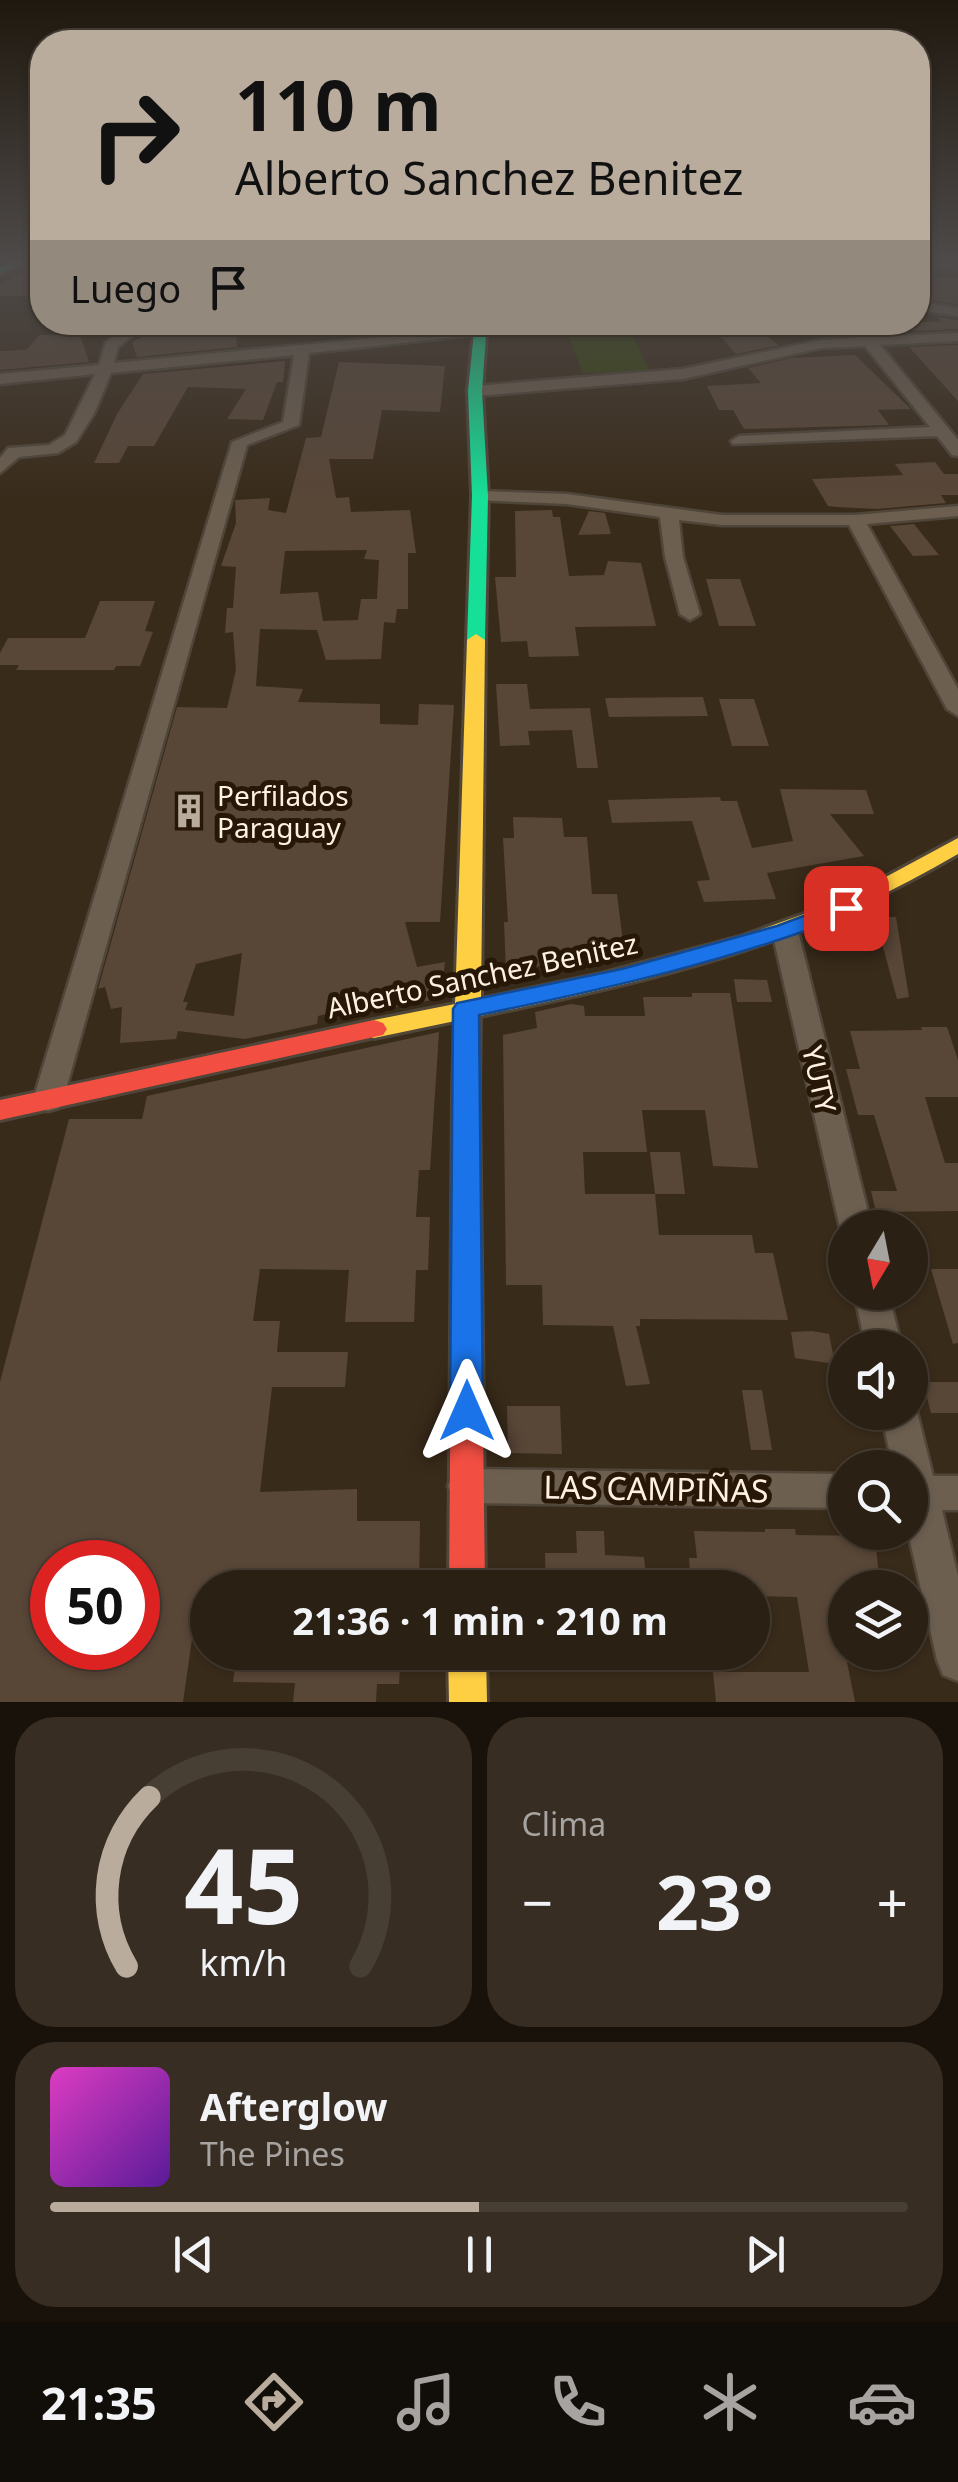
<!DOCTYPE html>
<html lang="es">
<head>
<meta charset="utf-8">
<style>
  body { margin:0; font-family:"Noto Sans",sans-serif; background:#372d22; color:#f1f3f6; height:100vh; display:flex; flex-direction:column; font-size:38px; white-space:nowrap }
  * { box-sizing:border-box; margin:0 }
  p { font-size:32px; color:#a6a3a0 }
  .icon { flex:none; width:55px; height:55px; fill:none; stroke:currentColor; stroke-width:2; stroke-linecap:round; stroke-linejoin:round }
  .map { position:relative; height:1702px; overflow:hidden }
  .side { display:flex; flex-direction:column; gap:15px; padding:15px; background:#18120b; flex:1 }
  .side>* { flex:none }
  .top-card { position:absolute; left:30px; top:30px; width:900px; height:305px; border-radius:40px; box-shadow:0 2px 8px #0004,0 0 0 2px #473e34; background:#b9ac9d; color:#111; overflow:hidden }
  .needle { width:65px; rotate:190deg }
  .controls { position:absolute; left:828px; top:1210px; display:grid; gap:20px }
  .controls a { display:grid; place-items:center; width:100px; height:100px; border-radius:50%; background:#2b2014; box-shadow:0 2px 8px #0004,0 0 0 2px #473e34; font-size:50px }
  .speed { position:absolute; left:30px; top:1540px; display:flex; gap:20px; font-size:50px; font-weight:700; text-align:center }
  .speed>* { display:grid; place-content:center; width:130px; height:130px; border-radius:50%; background:#2b2014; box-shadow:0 2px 8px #0004,0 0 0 2px #473e34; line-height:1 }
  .speed .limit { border:15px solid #d22; background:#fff; color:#111 }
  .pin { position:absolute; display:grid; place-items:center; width:85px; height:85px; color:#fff; margin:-42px; border-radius:20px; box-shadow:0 5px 15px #0006 }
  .me { position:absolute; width:110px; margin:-55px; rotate:0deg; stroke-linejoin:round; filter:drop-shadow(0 0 8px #0008) }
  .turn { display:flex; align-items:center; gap:35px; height:210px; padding:0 40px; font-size:45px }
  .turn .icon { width:130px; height:130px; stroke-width:2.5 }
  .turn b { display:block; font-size:70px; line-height:85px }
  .then { display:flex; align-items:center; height:95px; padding:0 40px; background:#0003; gap:20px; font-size:38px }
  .big { font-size:75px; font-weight:700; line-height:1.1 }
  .side .widget { flex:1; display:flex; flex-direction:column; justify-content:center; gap:15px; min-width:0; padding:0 35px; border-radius:40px; background:#372d22 }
  .side .dial { align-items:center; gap:0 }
  .dial svg { height:260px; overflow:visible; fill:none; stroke:#473e34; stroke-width:7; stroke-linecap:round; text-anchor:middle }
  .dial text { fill:#f1f3f6; stroke:none }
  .song { display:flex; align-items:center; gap:30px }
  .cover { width:120px; height:120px; border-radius:15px; background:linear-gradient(135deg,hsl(310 70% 55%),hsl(270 70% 35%)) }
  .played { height:10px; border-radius:5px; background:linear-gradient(90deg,#b9ac9d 50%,#473e34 50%) }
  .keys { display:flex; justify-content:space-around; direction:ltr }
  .heat { display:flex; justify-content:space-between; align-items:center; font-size:55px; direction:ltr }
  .side .tiles { flex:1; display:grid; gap:15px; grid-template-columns:1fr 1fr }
  .widget:last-child { grid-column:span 2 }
  .trip { position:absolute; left:190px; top:1570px; width:580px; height:100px; border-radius:50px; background:#2b2014; box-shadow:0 2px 8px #0004,0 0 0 2px #473e34; font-weight:700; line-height:100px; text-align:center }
  .tab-bar { display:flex; height:160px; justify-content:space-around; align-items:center; background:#110d08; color:#a6a3a0 }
  .tab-bar .icon { width:70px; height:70px }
  .tab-bar .selected { color:#b9ac9d }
  .tab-bar b { font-size:45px; color:#f1f3f6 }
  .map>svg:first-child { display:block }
  .green { fill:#33440c }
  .building { fill:#584637; fill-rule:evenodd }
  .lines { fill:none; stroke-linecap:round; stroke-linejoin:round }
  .street-casing { stroke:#4f4539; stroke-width:5 }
  .fast-casing { stroke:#4f4539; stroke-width:6 }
  .slow-casing { stroke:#4f4539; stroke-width:6 }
  .jam-casing { stroke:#4f4539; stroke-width:6 }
  .street { fill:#6c5f50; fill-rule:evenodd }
  .fast { fill:#16e098; fill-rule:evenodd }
  .slow { fill:#ffcf43; fill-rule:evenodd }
  .jam { fill:#f24e42; fill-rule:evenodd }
  .route { fill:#1a73e8; stroke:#114b97; stroke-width:2.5 }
  .labels { text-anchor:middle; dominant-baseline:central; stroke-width:10; stroke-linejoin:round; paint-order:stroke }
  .poi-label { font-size:28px; fill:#fef1e4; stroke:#261706; text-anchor:start }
  .street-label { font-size:28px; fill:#fef1e4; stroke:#261706 }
  .near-street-label { font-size:32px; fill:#fef1e4; stroke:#261706 }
</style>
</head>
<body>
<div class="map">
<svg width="958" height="1702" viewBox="0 0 958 1702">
  <rect width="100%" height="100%" fill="#392b1a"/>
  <path class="green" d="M631,333L650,371L583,373L568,335Z"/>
  <path class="building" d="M42,262V296H0V284Z
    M958,277V304L928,300L918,278Z
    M937,317L958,320V329L895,332L886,322H942Z
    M169,322H236L237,347L137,357L132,342Z
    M741,329L747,336L765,335L779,345L736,354L715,330Z
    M40,335H80L89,362L0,370V351L26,350Z
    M958,345V401L909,347Z
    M855,355L911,409L878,410L889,425L744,429L733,410H719L707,386L761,383L748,368L792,358Z
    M285,361L283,382H277L263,420L227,419L246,389L188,387L154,446H128L119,463H94L117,414L143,374Z
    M339,362L445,366L440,412L382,410L373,459H329L336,498L349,497L351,512L410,510L416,553H408V609H397L395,623L384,622L381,659L326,660L317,630L260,629L256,686L303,689L298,702L380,704V724L418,725L419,704L454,705L440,922H405L417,967L445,962L441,998L354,1016L351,1008L318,1016L317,1024L245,1039L178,1031L176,1039L120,1043L122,1007L111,1009L105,987L98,989L177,707L227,708L236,670L233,632L225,633L227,608H233L236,567L221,566L236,523L235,500L270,498L268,510L286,513L306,438L321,437ZM367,550L364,559L379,560L377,599H361L358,620L323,621L318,592L280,594L285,551ZM242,953L234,1016L185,1010L188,1002H183L196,964Z
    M935,462L944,474H958V495H941L946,503L877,509L836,507L828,506L812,479L903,475L895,464Z
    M552,510L553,517H560L569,576L604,575L608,561L641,563L656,626L575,627L579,656L529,657L527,641L501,642L495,577H516L515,511Z
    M589,511L605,513L611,534L578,535Z
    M914,524L939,555L913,556L890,526Z
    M706,579H740L756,626H719Z
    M100,601H155L145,631L153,632L140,666H116L114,670H16L19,665H0V653L8,638H85Z
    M496,684H527L530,709L590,708L598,768H577L572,730L528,731L530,745L500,746Z
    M703,697L708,716L609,717L605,698Z
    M719,699H754L769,746H732Z
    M780,789L866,790L874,814H830L864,856L767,873L776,899L704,902L697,881L710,880L692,821L612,823L608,800L720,797L721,801H737L752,848L793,841Z
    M513,817L562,818L564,837H587L592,894H617L624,950L577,959L558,968L557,962L506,973L504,922H508L503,838H514Z
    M875,917H896L909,997L897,999Z
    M734,979L767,980L772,1002H737Z
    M692,993H730L758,1168L713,1166L705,1110H642L647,1152H583L585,1194H655L659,1235H752L755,1253H773L788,1320L640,1319V1326H636L650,1384L626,1386L613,1326L543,1325L542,1285H506L503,1035L537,1028L535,1012L571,1004L584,1006L585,1016H645L643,997H692Z
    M921,1027H947L958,1060V1097H925L945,1163H958V1211L876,1212L871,1191H897L874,1115H858L846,1069H860L850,1031L922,1030Z
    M439,1032L430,1170H419L416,1217H430L428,1270H416L414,1322H345L349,1270L260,1269L253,1321H280L277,1352H348L345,1387H272L260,1492L357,1489V1521H420L419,1588H208V1604H197L183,1702H0V1382L69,1119H142L147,1096ZM52,1562H138V1648H52Z
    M650,1152H680L685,1194H655Z
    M931,1269H958V1343L953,1344Z
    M812,1331L829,1334L835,1364L795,1358L791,1332Z
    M923,1382H958V1413H931Z
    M742,1390H762L772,1450H751Z
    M507,1406H560L562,1454L508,1453Z
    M765,1529H795L796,1535L875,1536L880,1588H845V1652L855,1702H716L713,1672H673L671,1652H711L713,1672H809L797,1597L752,1596V1588H691L689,1558H697L694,1531L765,1532Z
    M576,1531H604L605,1555L644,1557L647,1588H546L545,1553H577Z
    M237,1652H401L399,1684H377L376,1702H293L295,1683L233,1682Z"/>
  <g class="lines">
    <g class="street-casing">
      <path id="street" d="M918,262H958V270L922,266Z
        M918,302L958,308V316L918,310Z
        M133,322H150L118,347L114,363L540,322H596L309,353L299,425L247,445L63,1100L59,1108L48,1111L37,1108L33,1100L232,442L283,422L294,355L111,373L94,414L76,442L58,453L19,457L0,473V458L8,448L49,445L65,435L95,374L0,384V374L99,365L106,342Z
        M846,322H861L873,337L958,333V341L880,345L958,440V456L952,455L937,436L733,444L731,441L739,436L930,427L865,346L821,348L683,379L475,396L467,391L475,386L683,369L821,340L858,338Z
        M480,491L567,494L722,515H855L958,506V516L867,524L958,689V716L947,709L849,525H722L679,520L683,557L700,614L690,620L680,614L665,557L660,517L567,504L474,500V492Z
        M785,923L798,931L872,1228H845V1237L840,1228L772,931Z
        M854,1292H888L902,1348H866Z
        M910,1400L917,1412L933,1476H958V1510H942L958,1576V1681L943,1675L937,1660L908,1532L910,1468H893L881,1412H910Z
        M467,1469L845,1474V1508L467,1503L453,1498L448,1486L453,1474Z"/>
    </g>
    <g class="fast-casing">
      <path id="fast" d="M10,262H25L0,274V267Z
        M475,322H487L482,391L488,496L485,640L476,646L467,640L472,496L468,391Z"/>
    </g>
    <g class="slow-casing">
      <path id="slow" d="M476,634L485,640L481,999L601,974L740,937L812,911L882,879L958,838V854C802,946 655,980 480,1016L479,1090L476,1097H456L453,1090L455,1021L374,1038L365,1035L361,1029L365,1023L374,1020L455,1004L467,640Z
        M448,1652H486L487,1702H449Z"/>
    </g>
    <g class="jam-casing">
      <path id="jam" d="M374,1020L383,1023L387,1029L383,1035L0,1120V1100Z
        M466,1080L476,1083L479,1090L485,1588H449L453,1090L456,1083Z"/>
    </g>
    <use href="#street" class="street"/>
    <use href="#fast" class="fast"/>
    <use href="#slow" class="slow"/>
    <use href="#jam" class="jam"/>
  </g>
  <linearGradient id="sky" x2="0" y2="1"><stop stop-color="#1f180e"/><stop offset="0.52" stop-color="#4e4a49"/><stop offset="1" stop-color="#4e4a49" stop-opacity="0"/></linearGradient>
  <rect width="958" height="500" fill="url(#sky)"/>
  <path class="route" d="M846,900L858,908L854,913C733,960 607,989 479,1015L483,1411L479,1421L467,1426L455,1421L450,1411L453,1009L457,1003L622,969L777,926Z"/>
  <defs>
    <g id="building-bare" transform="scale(2.7)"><path d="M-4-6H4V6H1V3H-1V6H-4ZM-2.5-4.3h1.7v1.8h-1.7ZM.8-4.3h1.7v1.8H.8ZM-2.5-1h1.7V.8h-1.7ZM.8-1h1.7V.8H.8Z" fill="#b9ac9d" stroke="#261706" stroke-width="2.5" paint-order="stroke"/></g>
  </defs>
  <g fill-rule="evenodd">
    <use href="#building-bare" x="189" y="811"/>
  </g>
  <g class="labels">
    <g class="poi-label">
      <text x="217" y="795">Perfilados<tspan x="217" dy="32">Paraguay</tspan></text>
    </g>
    <g class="street-label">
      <text transform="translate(482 975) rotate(-12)">Alberto Sanchez Benitez</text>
      <text transform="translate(820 1079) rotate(77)">YUTY</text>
    </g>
    <g class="near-street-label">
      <text transform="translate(656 1488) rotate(1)">LAS CAMPIÑAS</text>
    </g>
  </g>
</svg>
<div class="controls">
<a><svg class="needle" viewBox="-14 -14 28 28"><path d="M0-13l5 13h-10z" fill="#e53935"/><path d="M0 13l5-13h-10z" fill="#a6a3a0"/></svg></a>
<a><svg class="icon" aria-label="sound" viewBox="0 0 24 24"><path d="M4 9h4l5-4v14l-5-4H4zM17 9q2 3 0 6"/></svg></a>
<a><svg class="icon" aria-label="search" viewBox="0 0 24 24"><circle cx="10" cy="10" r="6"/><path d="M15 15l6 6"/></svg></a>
<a><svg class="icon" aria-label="layers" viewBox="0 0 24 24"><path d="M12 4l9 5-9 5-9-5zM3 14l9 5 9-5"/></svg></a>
</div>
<div class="speed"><div class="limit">50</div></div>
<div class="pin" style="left:846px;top:908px;background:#d93025"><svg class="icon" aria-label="arrive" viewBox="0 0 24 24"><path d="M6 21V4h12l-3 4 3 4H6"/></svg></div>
<svg class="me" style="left:467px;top:1411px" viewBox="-20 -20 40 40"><path d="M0-17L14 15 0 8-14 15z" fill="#1a73e8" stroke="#fff" stroke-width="4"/></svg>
<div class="trip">21:36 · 1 min · 210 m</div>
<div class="top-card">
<div class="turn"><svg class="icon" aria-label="right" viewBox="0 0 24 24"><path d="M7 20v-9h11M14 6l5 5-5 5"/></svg><div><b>110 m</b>Alberto Sanchez Benitez</div></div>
<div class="then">Luego<svg class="icon" aria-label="arrive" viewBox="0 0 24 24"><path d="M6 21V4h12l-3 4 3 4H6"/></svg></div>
</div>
</div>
<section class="side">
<div class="tiles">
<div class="widget dial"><svg viewBox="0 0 100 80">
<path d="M14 69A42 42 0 1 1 86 69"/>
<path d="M14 69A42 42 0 0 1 21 17" stroke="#b9ac9d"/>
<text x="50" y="56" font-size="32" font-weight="700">45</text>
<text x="50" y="72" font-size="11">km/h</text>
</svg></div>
<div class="widget"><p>Clima</p>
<div class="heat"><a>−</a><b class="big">23°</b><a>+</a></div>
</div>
<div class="widget">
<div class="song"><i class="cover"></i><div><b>Afterglow</b><p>The Pines</p></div></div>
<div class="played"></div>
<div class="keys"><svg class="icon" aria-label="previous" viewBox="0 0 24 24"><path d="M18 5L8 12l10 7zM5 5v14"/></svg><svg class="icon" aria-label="pause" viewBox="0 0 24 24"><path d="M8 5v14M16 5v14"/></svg><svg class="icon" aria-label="next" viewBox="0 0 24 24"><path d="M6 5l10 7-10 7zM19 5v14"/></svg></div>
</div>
</div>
</section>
<nav class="tab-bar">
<b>21:35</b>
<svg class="icon selected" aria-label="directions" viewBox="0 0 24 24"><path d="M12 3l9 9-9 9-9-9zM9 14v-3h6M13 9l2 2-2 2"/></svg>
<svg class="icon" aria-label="music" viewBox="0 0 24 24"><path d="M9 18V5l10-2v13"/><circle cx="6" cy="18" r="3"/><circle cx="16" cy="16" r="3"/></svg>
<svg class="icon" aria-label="phone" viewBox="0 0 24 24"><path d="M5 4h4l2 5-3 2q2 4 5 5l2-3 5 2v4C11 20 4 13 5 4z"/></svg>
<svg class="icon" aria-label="climate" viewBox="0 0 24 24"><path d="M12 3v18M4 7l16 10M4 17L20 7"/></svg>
<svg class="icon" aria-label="car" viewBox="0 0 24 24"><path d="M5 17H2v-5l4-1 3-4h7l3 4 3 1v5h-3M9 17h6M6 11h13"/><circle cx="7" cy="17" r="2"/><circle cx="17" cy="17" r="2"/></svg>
</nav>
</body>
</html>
